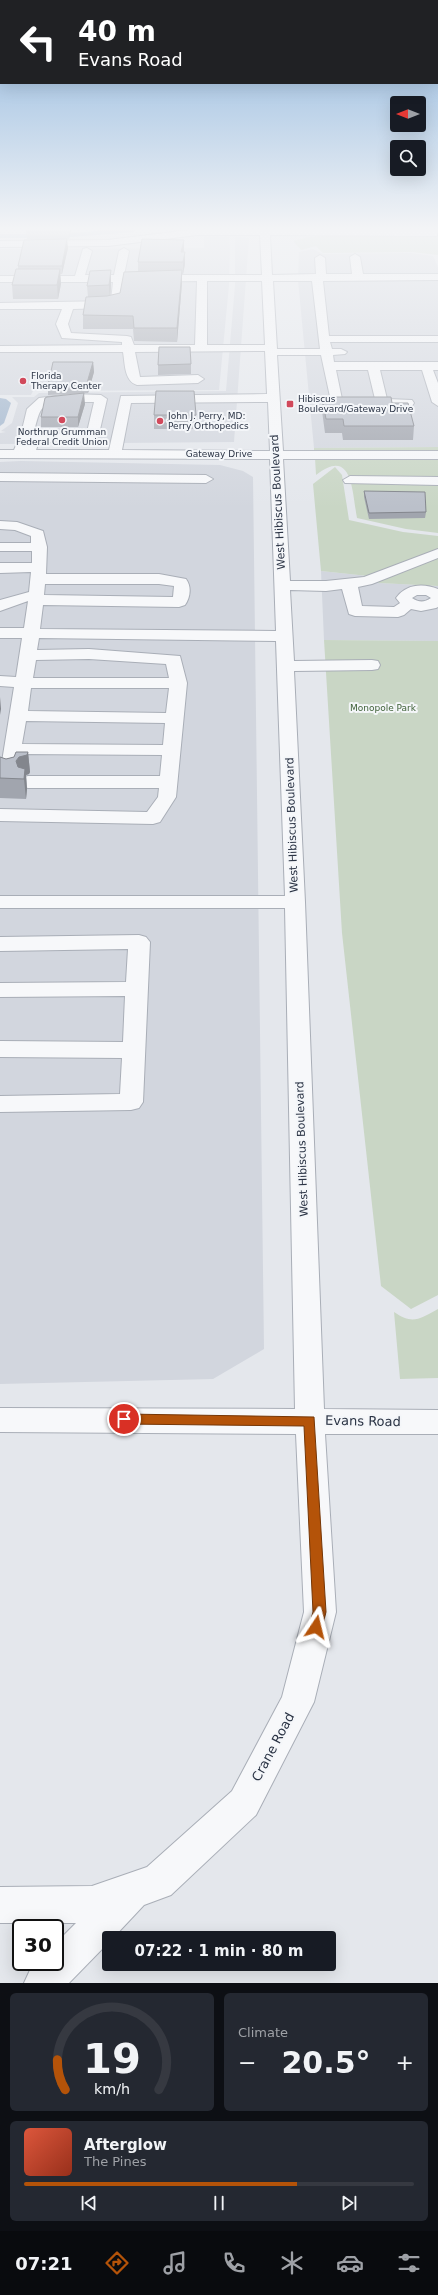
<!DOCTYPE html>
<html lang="en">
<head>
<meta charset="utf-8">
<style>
  body { margin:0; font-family:"DejaVu Sans",sans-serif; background:#242831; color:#f1f3f6; height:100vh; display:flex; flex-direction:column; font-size:15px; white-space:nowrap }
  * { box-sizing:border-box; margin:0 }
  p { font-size:13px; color:#9ea1a6 }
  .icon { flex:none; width:22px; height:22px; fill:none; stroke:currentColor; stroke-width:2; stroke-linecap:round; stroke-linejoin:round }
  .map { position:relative; height:1983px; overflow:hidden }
  .panel { display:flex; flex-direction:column; gap:10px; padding:10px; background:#0d0f14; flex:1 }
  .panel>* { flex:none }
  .banner { position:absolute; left:0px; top:0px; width:438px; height:84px; box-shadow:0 4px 16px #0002; background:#202124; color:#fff; overflow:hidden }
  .needle { width:26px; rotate:270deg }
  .fabs { position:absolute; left:390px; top:96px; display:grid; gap:8px }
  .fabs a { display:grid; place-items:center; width:36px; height:36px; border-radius:4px; background:#171b24; box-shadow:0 4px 16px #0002; font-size:20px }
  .speed { position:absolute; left:12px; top:1919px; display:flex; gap:8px; font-size:20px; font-weight:700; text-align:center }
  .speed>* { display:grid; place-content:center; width:52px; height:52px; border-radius:50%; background:#171b24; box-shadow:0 4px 16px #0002; line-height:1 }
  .speed .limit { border:2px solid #111; border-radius:6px; background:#fff; color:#111 }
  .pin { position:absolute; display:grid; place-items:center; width:34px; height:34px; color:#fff; margin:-17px; border:2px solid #fff; border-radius:50%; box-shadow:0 1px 4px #0007 }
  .me { position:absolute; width:44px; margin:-22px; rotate:10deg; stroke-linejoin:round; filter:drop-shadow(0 0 3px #0008) }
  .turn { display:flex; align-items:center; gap:14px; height:84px; padding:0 12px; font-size:18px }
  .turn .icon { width:52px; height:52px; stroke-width:2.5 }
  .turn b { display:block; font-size:28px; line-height:34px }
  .big { font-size:30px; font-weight:600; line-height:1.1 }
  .panel .widget { flex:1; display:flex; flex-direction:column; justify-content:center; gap:6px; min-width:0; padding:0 14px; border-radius:6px; background:#242831 }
  .panel .dial { align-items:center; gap:0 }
  .dial svg { height:104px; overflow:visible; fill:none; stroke:#363941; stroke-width:7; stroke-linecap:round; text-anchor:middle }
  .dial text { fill:#f1f3f6; stroke:none }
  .song { display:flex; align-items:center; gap:12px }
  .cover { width:48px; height:48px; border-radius:6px; background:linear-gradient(135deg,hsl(10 70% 55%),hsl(10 70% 35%)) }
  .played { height:4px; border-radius:2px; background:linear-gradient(90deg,#b45309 70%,#363941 70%) }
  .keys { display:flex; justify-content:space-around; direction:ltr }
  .heat { display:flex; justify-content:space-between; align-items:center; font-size:22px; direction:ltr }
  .panel .tiles { flex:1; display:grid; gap:10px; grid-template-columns:1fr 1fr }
  .widget:last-child { grid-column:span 2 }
  .trip { position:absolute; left:102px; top:1931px; width:234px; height:40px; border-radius:4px; background:#171b24; box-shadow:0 4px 16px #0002; font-weight:600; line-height:40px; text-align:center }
  .tabs { display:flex; height:64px; justify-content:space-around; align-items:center; background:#090b0e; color:#9ea1a6 }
  .tabs .icon { width:28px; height:28px }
  .tabs .on { color:#b45309 }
  .tabs b { font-size:18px; color:#f1f3f6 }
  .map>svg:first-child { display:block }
  .built { fill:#d2d6de }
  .green { fill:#c9d6c5 }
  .water { fill:#9fb4cc }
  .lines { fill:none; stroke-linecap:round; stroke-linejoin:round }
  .stream { stroke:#9fb4cc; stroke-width:4 }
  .minor-casing { stroke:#a9aeb7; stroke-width:2 }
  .minor { fill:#f7f8fa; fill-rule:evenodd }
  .wall { fill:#a1a5ae }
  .shaded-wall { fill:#83868d }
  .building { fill:#bbc0ca; stroke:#83868d }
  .route { fill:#b45309; stroke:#753606 }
  .poi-dot { fill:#d1495b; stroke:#f4f6f9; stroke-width:1.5 }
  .labels { text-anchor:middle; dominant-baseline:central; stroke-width:4; stroke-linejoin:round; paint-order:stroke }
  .far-poi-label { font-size:9px; fill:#2b3445; stroke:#f4f6f9; text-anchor:start }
  .far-street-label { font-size:9px; fill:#2b3445; stroke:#f4f6f9 }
  .far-park-label { font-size:9px; fill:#3f6138; stroke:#f4f6f9 }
  .street-label { font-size:11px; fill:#2b3445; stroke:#f4f6f9 }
  .near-street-label { font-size:13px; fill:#2b3445; stroke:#f4f6f9 }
</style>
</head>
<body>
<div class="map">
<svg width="438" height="1983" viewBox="0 0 438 1983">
  <rect width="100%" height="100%" fill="#e4e7ec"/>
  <path class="built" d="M204,236H229L230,248H204Z
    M235,237L249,238L234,442L0,444V433L6,432L1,431L12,423L18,403L12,397H34L39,393L226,391L235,285Z
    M230,248L229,285L219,390L33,391L31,395H0V249Z
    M313,249L323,254L411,253L433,256L438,267V447L314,448L298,280L299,252Z
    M21,461L220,465L243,471L253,477L264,1349L213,1379L0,1384V462Z
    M321,571L368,576L379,583L438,586V641L324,640Z"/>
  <path class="green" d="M412,232L438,234V255L412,252L323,253L316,246L301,250L293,241L309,237Z
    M438,447V451H314V448Z
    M315,458H438V533L406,529L357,518C352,492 353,446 316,475Z
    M335,467L342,475L349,520L403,532L438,536V586L379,583L368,576L321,571L313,484Z
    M324,640L438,641V1295L411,1309L381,1286L342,933Z
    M438,1309V1378L400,1379L394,1312C413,1325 419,1319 438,1309Z"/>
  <path class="water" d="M0,398L6,399L11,403L4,423L0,426Z"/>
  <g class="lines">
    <path class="stream" d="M0,236H37
      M59,236L133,230"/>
    <g class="minor-casing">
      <path id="minor" d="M189,230H438L437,236L270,235L272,275L316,274L315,258L320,255L325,258L326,274H352L350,257L355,254L360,257L363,274H438V280L323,281L329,336H438V342H330L332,349H341L347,352L345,354L333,355L334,362H438V370H433L438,383V406L432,402L422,370H380L387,399L412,400L414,403L412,406H332L321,355H277L283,451H438V459H283L290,581H326L364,577L438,549V558L372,584L358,587L362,606L394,607L400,603L396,598C406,584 423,583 438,589V607L436,608L421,611L411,609L404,615L398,617L355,616L349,614L342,589L326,591L290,590L294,661L372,660L378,661L380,665L378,669L372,670L294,671L305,902L324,1409L438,1410V1434H325L336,1612L314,1702L256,1815L171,1895L144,1905L113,1938H109V1942L69,1983H24L30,1970L37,1962H55V1944L76,1923H0V1887L92,1886L147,1867L232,1791L282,1697L304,1612L296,1434L0,1432V1408L295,1409L285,908H0V896H285L276,641L39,638L37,650L89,649L180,656L187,683L176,797L160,822L153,824L0,821V809L147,812L158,797L159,788H28L21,786L19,782L21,778L28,776H160L162,755L20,754L15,776L8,778L0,774L14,687L0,686V676L16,677L22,638H0V628H24L28,601L0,611V600L29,592L31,572L0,573V563H32V551H0V543H31V536L15,530L0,529V521L17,522L43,531L47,547L46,574H159L186,579C192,587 190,598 185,605L179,607L43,605L40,629L276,631L270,459L0,458V450H14L21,434L27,409L39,398L72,394L101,395L107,399L99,434L93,441L39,442L36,450H109L121,396L267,394L265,351L135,352L140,377L198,375L204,379L198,383L137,385C124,381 125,363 123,352H0V346L122,345V342L62,338L56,324L62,309H0V303L111,301L113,282H0V276H75L83,249L87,248L92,251L85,275H114L119,251L124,248L129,251L124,275H262L260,235H197L108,246L0,247V241L108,240ZM197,281L195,345H134L131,337L127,336L71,333L68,324L73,309L108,308L120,305L123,282ZM207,281H262L265,345H207ZM273,281H312L320,349H277ZM336,370H368L375,399H342ZM72,402H94L87,432L33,435C42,403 38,405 72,402ZM268,402L270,451L122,450L131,403ZM45,584H159L174,586L173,597L44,595ZM417,595H426L431,598C424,603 418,602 412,598ZM89,659L166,664L169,678H33L36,660ZM31,688H169L166,713L28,711ZM26,721L165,723L163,745L22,744Z
        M0,473L206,475L213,479L206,483L0,481Z
        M350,476L438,477V485L345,483L343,480Z
        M139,935L146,937L150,942L143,1102L139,1108L131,1110L0,1112V1096L120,1094L122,1058L0,1057V1041L123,1042L125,996L0,997V983L126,982L128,949L0,951V937Z"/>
    </g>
    <use href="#minor" class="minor"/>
  </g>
  <path class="wall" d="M26,230H71L69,239H27Z
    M184,240L183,252H185V264L183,274H182V283L177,342L134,341L133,329H83V315L88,297L87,286L111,270V285L110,296L120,293L138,271V262Z
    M68,248L62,274H60L61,284L58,299H13L12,285L18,269V266Z
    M93,362L94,372L88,393L48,395V385Z
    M191,364V374L158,375V365Z
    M322,397L392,403L414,426L413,440H343L342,433H325L322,411Z
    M85,404L78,427H41V417Z
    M154,415H196V429H154Z
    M364,491L426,512L425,518L369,519L364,497Z
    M28,752L30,772L29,774L26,775L27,789L26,799L0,798V757L6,759L14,757Z"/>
  <path class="shaded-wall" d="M69,230H71L69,239Z
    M67,239L68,248L62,274V266Z
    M184,240V250L181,264V252Z
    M185,252V264L183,274V262Z
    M60,269L61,284L58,299L57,285Z
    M111,270V285L110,300L109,285Z
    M182,270V283L177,342V328Z
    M93,362L94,372L88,393L87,383Z
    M84,393L85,404L78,427V417Z
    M0,697L1,709L0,715Z
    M28,752L30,772L29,774L26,775L27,789L26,799L24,779H19L16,761L19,757Z"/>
  <path class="building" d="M67,239L62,266H18L24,240Z
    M142,239L184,240L181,252H185L183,262H138Z
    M16,269H60L57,285H12Z
    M111,270L109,285L87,286L90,271Z
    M182,270L177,328H134L133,316L83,315L86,297L107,296L120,293L124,272Z
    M159,347H190L191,364L158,365Z
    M53,362H93L87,383L48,385Z
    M156,391H194L196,415H154Z
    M84,393L78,417H41L45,398L47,397Z
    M322,397H391L392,403H408L414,426H344L343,419H326Z
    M364,491L425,492L426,512L369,513Z
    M16,752H28L27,755L19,757L16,761L18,767L25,769L24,779L0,778V757L6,759L14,757Z"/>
  <linearGradient id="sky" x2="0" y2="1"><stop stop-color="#8bb4dd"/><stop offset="0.45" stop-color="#f3f4f6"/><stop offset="1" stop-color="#f3f4f6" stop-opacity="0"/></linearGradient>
  <rect width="438" height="508" fill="url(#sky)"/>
  <path class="route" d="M124,1414L314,1417L326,1612L321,1632L316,1633L311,1632L309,1627L313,1612L304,1426L124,1424L118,1419Z"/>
  <g class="poi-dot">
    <circle cx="23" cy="381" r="4"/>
    <rect x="286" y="400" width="8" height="8" rx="2"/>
    <circle cx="62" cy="420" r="4"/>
    <circle cx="160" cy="421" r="4"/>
  </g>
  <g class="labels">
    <g class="far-poi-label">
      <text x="31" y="376">Florida<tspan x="31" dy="10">Therapy Center</tspan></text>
      <text x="298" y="399">Hibiscus<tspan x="298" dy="10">Boulevard/Gateway Drive</tspan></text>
      <text x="168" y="416">John J. Perry, MD:<tspan x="168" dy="10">Perry Orthopedics</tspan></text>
      <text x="62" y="432" text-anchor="middle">Northrup Grumman<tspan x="62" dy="10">Federal Credit Union</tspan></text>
    </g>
    <g class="far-street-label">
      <text x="219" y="454">Gateway Drive</text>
    </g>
    <g class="far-park-label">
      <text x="383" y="708">Monopole Park</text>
    </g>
    <g class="street-label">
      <text transform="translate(278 502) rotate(-93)">West Hibiscus Boulevard</text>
      <text transform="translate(292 825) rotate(-92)">West Hibiscus Boulevard</text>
      <text transform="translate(302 1149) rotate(-92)">West Hibiscus Boulevard</text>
    </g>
    <g class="near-street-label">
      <text transform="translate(363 1421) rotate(1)">Evans Road</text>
      <text transform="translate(273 1747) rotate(-62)">Crane Road</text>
    </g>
  </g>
</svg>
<div class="fabs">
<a><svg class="needle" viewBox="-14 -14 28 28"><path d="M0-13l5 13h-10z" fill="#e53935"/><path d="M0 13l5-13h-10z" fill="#9ea1a6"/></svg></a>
<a><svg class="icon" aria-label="search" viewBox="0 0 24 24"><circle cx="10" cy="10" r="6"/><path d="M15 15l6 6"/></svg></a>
</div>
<div class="speed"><div class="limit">30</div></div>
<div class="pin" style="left:124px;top:1419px;background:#d93025"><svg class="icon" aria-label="arrive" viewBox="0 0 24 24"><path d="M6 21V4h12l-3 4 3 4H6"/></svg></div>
<svg class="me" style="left:316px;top:1627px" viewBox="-20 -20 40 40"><path d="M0-17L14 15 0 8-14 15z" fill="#b45309" stroke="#fff" stroke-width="4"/></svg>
<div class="trip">07:22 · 1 min · 80 m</div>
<div class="banner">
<div class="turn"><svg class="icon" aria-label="left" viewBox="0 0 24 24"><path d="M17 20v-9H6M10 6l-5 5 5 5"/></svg><div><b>40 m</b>Evans Road</div></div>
</div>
</div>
<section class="panel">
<div class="tiles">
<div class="widget dial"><svg viewBox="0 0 100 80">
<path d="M14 69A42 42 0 1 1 86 69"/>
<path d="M14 69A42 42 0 0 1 8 46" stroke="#b45309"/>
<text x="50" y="56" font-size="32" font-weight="700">19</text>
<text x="50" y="72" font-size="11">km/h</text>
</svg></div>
<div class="widget"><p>Climate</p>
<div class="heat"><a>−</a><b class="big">20.5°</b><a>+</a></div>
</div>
<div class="widget">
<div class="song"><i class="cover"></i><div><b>Afterglow</b><p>The Pines</p></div></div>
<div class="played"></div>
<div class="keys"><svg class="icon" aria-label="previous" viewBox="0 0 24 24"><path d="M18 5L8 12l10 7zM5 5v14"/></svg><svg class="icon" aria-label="pause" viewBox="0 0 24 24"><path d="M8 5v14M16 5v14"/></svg><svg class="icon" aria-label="next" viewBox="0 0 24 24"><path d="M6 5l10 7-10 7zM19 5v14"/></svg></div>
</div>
</div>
</section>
<nav class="tabs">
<b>07:21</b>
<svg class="icon on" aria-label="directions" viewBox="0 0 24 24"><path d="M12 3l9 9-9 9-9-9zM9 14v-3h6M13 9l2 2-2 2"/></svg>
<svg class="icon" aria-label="music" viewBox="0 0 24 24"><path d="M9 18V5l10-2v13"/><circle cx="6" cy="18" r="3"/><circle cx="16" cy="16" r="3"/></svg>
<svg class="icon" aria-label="phone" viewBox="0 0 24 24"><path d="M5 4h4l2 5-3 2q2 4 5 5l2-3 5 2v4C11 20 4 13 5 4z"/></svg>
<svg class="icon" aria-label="climate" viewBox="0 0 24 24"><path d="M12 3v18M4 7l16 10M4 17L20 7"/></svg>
<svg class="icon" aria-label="car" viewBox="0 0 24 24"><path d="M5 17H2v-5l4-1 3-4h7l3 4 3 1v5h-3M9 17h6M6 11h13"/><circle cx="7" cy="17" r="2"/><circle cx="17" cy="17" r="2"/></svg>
<svg class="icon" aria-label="filters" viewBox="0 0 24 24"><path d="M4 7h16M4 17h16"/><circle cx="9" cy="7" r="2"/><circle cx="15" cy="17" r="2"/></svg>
</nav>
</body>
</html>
